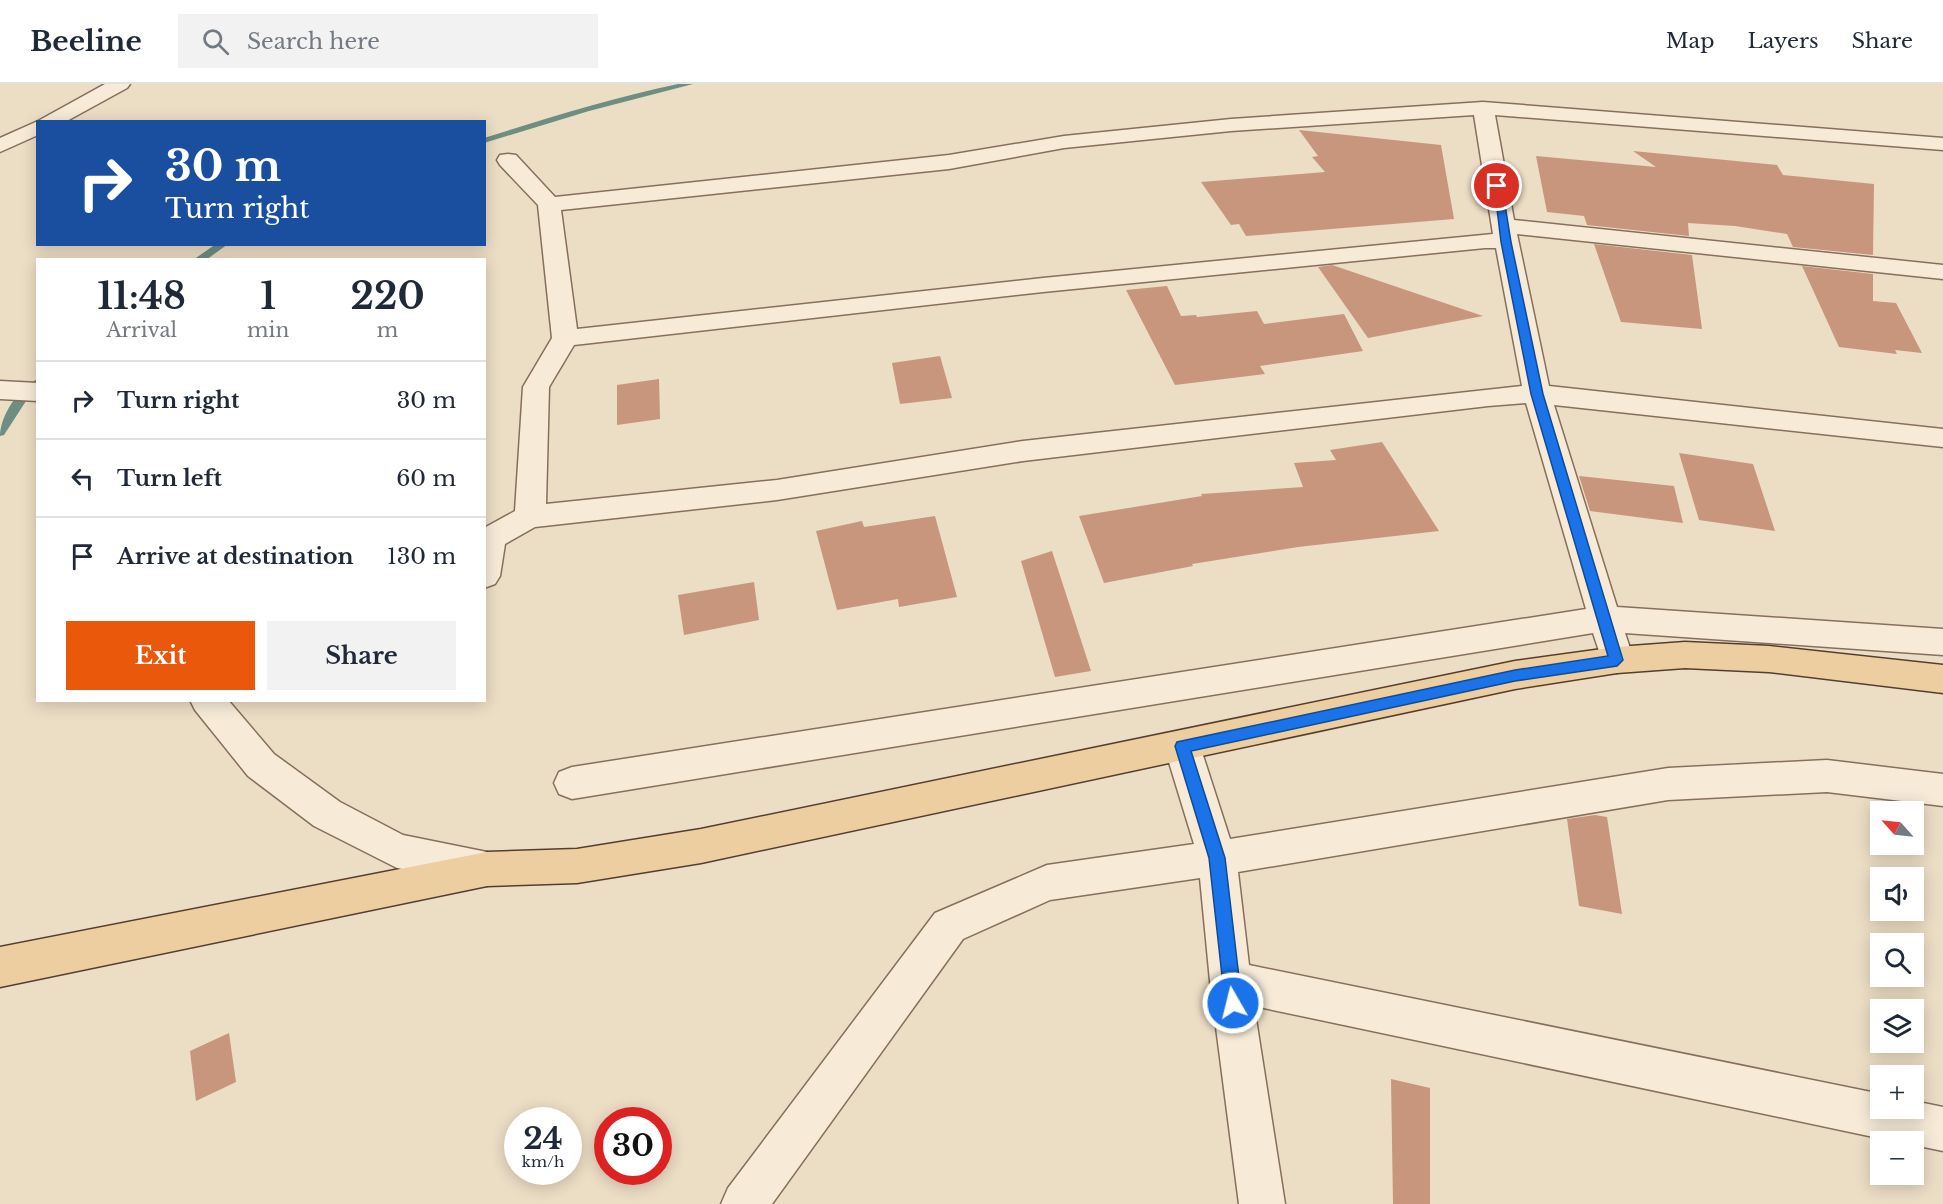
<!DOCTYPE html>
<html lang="en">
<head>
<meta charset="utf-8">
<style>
	body { margin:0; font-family:"Libre Baskerville",serif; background:#f2f2f3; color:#1f2937; height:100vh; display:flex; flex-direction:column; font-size:22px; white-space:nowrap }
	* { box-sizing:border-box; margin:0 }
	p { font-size:20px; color:#747a83 }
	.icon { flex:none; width:33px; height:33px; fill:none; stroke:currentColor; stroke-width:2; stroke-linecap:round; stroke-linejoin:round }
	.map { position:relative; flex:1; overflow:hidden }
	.drawer { position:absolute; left:36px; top:174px; width:450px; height:444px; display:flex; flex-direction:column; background:#fff; border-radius:0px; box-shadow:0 3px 15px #0003 }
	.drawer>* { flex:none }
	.banner { position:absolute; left:36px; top:36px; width:450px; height:126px; border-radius:0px; box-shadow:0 3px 15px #0003; background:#1a4fa0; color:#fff; overflow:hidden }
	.needle { width:39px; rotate:297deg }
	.fabs { position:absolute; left:1870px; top:717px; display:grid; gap:12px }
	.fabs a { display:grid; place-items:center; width:54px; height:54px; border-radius:0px; background:#fff; box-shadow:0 3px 15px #0003; font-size:30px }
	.speed { position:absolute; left:504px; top:1023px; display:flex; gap:12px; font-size:30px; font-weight:700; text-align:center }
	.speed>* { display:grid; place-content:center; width:78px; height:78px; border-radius:50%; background:#fff; box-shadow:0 3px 15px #0003; line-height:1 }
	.speed small { font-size:15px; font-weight:400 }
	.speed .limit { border:9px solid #d22; background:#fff; color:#111 }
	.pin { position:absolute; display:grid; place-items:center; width:51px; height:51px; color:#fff; margin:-26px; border:3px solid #fff; border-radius:50%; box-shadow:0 2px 6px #0007 }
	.me { position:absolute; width:66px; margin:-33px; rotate:352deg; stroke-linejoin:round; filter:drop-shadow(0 0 4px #0008) }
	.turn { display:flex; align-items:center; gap:21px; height:126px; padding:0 30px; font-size:27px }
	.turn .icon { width:78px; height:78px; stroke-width:2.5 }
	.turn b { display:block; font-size:42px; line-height:51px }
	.eta { display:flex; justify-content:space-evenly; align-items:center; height:102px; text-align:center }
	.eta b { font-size:36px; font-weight:700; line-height:42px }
	.cta { display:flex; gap:12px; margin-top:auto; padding:12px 30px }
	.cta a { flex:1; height:69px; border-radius:0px; background:#ea580c; color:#fff; font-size:24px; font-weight:700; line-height:69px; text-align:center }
	.cta a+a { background:#f2f2f3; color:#1f2937 }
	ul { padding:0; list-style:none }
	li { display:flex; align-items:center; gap:18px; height:78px; padding:0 30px; border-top:2px solid #e0e1e3 }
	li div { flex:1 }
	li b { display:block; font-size:22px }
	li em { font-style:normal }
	header { display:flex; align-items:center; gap:36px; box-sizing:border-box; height:84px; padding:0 30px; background:#fff; border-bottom:2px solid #e0e1e3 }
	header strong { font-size:28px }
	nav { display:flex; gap:33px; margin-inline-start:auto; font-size:21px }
	.search { width:420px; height:54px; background:#f2f2f3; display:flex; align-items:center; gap:15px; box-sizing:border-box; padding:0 21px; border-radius:0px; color:#747a83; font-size:22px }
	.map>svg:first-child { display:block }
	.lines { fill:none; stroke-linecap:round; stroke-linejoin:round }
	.stream { fill:#6e8d83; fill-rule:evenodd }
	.building { fill:#c8967d }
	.minor-casing { stroke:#866f5c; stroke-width:3 }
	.major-casing { stroke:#543e30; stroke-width:3 }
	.minor { fill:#f7ebd8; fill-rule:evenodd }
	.major { fill:#edcea0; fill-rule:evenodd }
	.route { fill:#1a73e8; stroke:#114b97; stroke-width:1.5 }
</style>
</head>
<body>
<header>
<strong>Beeline</strong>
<div class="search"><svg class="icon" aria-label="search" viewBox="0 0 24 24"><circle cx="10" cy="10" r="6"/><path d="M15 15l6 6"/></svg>Search here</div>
<nav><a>Map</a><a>Layers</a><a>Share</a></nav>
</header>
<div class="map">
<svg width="1943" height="1120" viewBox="0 0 1943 1120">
	<rect width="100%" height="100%" fill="#ecddc5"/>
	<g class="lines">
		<g class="stream">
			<path d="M678 0H693L589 27 484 59V54C548 34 612 14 678 0Z"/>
			<polygon points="216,160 228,160 206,176 193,176"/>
			<path d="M38 295V305L26 317 4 351 0 352C0 332 19 303 38 295Z"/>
		</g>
	</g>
	<g class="building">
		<polygon points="1299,46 1441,61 1454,135 1246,152 1239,140 1231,141 1201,98 1325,88 1312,73 1318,72"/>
		<polygon points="1633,67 1777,81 1783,91 1874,100 1873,171 1793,163 1787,150 1735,142 1688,139 1689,152 1587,141 1584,132 1547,128 1536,72 1656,83"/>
		<polygon points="1594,160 1692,171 1702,245 1621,238"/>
		<polygon points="1332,181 1483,232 1368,254 1318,183"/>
		<polygon points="1802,182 1873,190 1873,217 1896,219 1922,269 1895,266 1897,270 1839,263"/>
		<polygon points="1167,202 1181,232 1196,231 1197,233 1257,227 1264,240 1344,230 1363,267 1260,282 1265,290 1175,301 1126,206"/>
		<polygon points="940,272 952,314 900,320 892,279"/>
		<polygon points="659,295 660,335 617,341 617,301"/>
		<polygon points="1382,358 1439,447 1298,463 1192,480 1193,482 1104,499 1079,432 1202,412 1201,410 1303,403 1294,379 1336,376 1330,366"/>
		<polygon points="1679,369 1753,380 1775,447 1699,436"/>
		<polygon points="1579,392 1674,402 1683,439 1590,427"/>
		<polygon points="935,432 957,513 899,523 898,515 837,526 816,447 862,437 864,443"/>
		<polygon points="1052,467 1091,587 1055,593 1021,477"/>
		<polygon points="754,498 759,536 684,551 678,511"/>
		<polygon points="1595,731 1607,733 1622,830 1579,822 1567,735"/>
		<polygon points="229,949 236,998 196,1017 190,967"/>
		<polygon points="1391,995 1430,1004 1430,1120 1393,1120"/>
	</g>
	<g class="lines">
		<defs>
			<g id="minor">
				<polygon points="105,0 130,0 127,4 65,38 38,38 38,51 0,68 0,54 38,37"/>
				<path d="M1483 18 1943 54V66L1495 31 1514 136 1943 181V195L1517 150 1549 302 1943 345V363L1554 321 1617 523 1943 545V571L1625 549 1634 576 1629 585 1617 589 1605 585 1593 549 572 715 559 710 554 699 559 688 572 683 1586 525 1526 319 1488 322 1023 377 777 416 535 443 505 460 500 492 495 500 484 504V444L515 427 523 303 552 254 538 121 500 81 497 76 500 71 508 70 516 71 555 113 949 71 1064 52 1231 35ZM1474 31 1493 150 1043 194 577 245 561 126 949 85 1064 64 1231 47ZM1485 164H1496L1522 302 1023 357 777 396 546 420 549 303 574 261 1043 208Z"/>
				<polygon points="0,297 38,299 38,317 0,315"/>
				<polygon points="190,616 228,616 274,670 340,718 403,751 487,768 501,773 506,785 501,797 487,802 397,784 314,742 248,692 195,626"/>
				<polygon points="1182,647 1195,651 1200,662 1230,755 1668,684 1827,676 1943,690 1943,722 1827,708 1668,716 1238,788 1249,881 1881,1010 1881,1024 1914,1024 1914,1017 1943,1023 1943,1067 1914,1061 1914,1058 1897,1058 1254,922 1285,1120 1239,1120 1210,897 1200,794 1050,816 963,855 772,1120 721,1120 728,1104 935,829 1047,781 1194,760 1164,662 1169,651"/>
			</g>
			<polygon id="major" points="1685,558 1769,562 1943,581 1943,609 1769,588 1685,584 1617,589 1515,605 701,779 577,799 487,802 0,903 0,863 487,768 577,765 701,745 1515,577 1617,563"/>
		</defs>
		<use href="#minor" class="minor-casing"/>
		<use href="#major" class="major-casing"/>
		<use href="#minor" class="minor"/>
		<use href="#major" class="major"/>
	</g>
	<polygon class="route" points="1494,100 1502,102 1511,158 1543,310 1623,576 1617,582 1515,597 1191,667 1225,774 1242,919 1239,925 1233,928 1227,925 1225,919 1209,774 1175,662 1177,658 1515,586 1608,572 1531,310 1501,158"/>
</svg>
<div class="fabs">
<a><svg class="needle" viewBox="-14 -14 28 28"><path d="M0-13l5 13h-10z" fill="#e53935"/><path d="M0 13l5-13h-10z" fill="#747a83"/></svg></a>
<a><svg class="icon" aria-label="sound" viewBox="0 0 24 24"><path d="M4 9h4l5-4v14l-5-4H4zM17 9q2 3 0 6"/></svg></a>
<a><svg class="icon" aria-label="search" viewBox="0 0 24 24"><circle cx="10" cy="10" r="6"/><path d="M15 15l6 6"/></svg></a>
<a><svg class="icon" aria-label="layers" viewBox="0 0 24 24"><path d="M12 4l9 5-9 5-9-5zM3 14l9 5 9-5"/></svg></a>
<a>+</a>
<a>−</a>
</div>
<div class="speed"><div>24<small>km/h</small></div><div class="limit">30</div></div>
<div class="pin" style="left:1497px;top:102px;background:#d93025"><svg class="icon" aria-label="arrive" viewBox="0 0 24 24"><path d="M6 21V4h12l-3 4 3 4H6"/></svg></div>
<svg class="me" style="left:1233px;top:919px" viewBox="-20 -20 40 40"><circle r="17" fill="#1a73e8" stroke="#fff" stroke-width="3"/><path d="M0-11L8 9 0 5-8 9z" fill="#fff"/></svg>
<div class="banner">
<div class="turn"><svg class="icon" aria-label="right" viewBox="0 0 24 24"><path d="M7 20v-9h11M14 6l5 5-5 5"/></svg><div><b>30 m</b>Turn right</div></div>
</div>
<section class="drawer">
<div class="eta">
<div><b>11:48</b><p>Arrival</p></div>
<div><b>1</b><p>min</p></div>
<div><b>220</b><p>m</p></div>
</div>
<ul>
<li><svg class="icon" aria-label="right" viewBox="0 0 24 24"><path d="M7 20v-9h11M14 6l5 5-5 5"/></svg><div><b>Turn right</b></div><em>30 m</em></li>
<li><svg class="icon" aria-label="left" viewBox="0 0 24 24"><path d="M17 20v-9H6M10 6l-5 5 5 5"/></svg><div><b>Turn left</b></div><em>60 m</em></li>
<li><svg class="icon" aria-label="arrive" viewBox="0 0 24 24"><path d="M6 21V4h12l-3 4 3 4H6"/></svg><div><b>Arrive at destination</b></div><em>130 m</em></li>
</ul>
<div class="cta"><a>Exit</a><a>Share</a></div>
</section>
</div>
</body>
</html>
